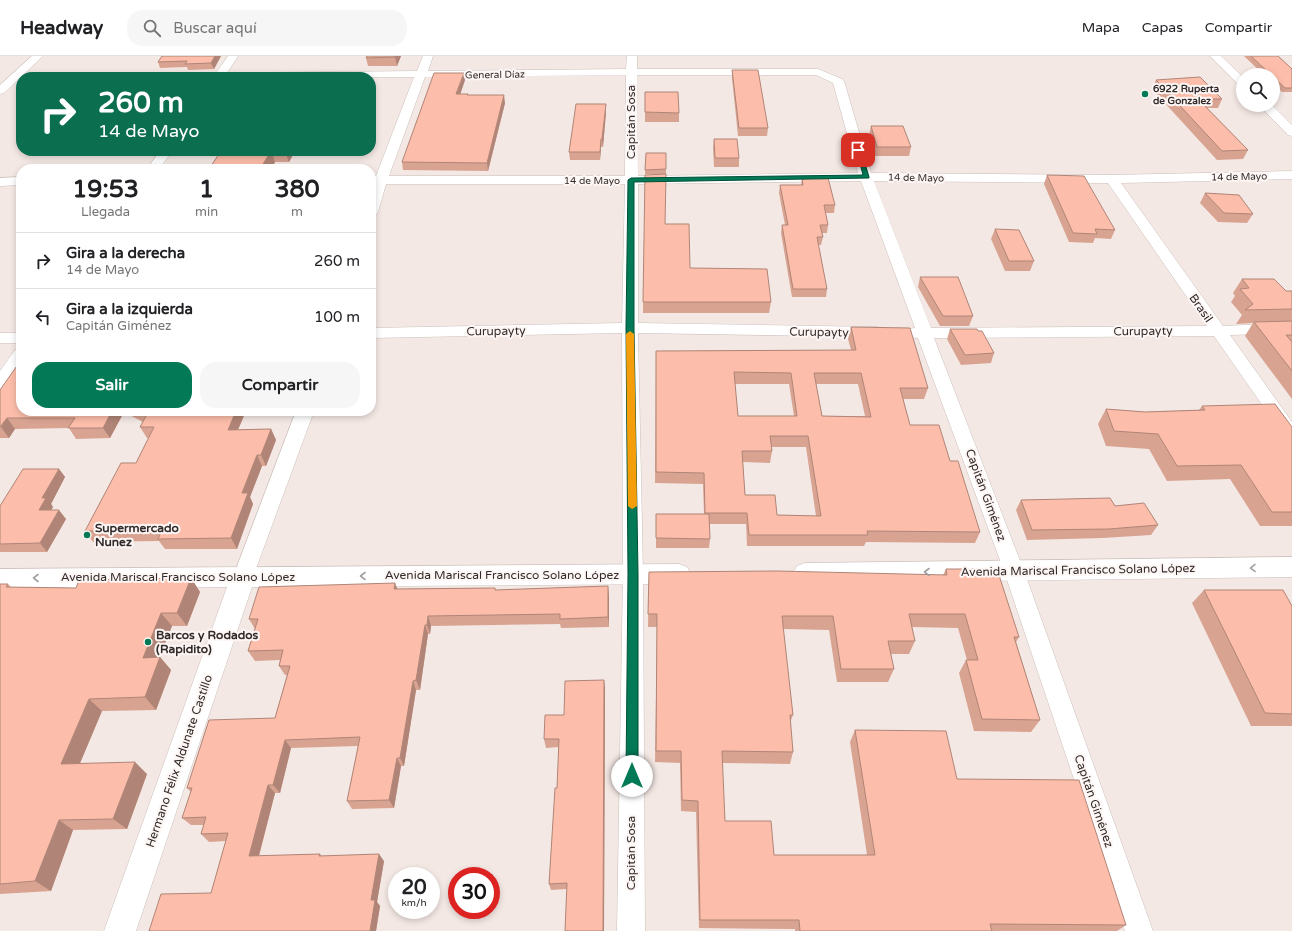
<!DOCTYPE html>
<html lang="es">
<head>
<meta charset="utf-8">
<style>
	body { margin:0; font-family:"Varela Round",sans-serif; background:#f6f6f6; color:#202124; height:100vh; display:flex; flex-direction:column; font-size:15px; white-space:nowrap }
	* { box-sizing:border-box; margin:0 }
	p { font-size:13px; color:#757577 }
	.icon { flex:none; width:22px; height:22px; fill:none; stroke:currentColor; stroke-width:2; stroke-linecap:round; stroke-linejoin:round }
	.map { position:relative; flex:1; overflow:hidden }
	.details { position:absolute; left:16px; top:108px; width:360px; height:252px; display:flex; flex-direction:column; background:#fff; border-radius:16px; box-shadow:0 2px 6px #0003 }
	.details>* { flex:none }
	.top-card { position:absolute; left:16px; top:16px; width:360px; height:84px; border-radius:16px; box-shadow:0 2px 6px #0003; background:#0b6e4f; color:#fff; overflow:hidden }
	.buttons { position:absolute; left:1236px; top:12px; display:grid; gap:8px }
	.buttons a { display:grid; place-items:center; width:44px; height:44px; border-radius:50%; background:#fff; box-shadow:0 2px 6px #0003; font-size:20px }
	.speed { position:absolute; left:388px; top:811px; display:flex; gap:8px; font-size:20px; font-weight:700; text-align:center }
	.speed>* { display:grid; place-content:center; width:52px; height:52px; border-radius:50%; background:#fff; box-shadow:0 2px 6px #0003; line-height:1 }
	.speed small { font-size:10px; font-weight:400 }
	.speed .limit { border:6px solid #d22; background:#fff; color:#111 }
	.pin { position:absolute; display:grid; place-items:center; width:34px; height:34px; color:#fff; margin:-17px; border-radius:8px; box-shadow:0 2px 6px #0006 }
	.me { position:absolute; width:44px; margin:-22px; rotate:0deg; stroke-linejoin:round; filter:drop-shadow(0 0 3px #0008) }
	.turn { display:flex; align-items:center; gap:14px; height:84px; padding:0 16px; font-size:18px }
	.turn .icon { width:52px; height:52px; stroke-width:2.5 }
	.turn b { display:block; font-size:28px; line-height:34px }
	.eta { display:flex; justify-content:space-evenly; align-items:center; height:68px; text-align:center }
	.eta b { font-size:24px; font-weight:800; line-height:28px }
	.button { display:flex; gap:8px; margin-top:auto; padding:8px 16px }
	.button a { flex:1; height:46px; border-radius:16px; background:#037955; color:#fff; font-size:16px; font-weight:800; line-height:46px; text-align:center }
	.button a+a { background:#f6f6f6; color:#202124 }
	ul { padding:0; list-style:none }
	li { display:flex; align-items:center; gap:12px; height:56px; padding:0 16px; border-top:1px solid #e0e0e0 }
	li div { flex:1 }
	li b { display:block; font-size:15px }
	li em { font-style:normal }
	header { display:flex; align-items:center; gap:24px; box-sizing:border-box; height:56px; padding:0 20px; background:#fff; border-bottom:1px solid #e0e0e0 }
	header strong { font-size:19px }
	nav { display:flex; gap:22px; margin-inline-start:auto; font-size:14px }
	.search { width:280px; height:36px; background:#f6f6f6; display:flex; align-items:center; gap:10px; box-sizing:border-box; padding:0 14px; border-radius:16px; color:#757577; font-size:15px }
	.map>svg:first-child { display:block }
	.lines { fill:none; stroke-linecap:round; stroke-linejoin:round }
	.street-casing { stroke:#cbbfbb; stroke-width:1 }
	.secondary-casing { stroke:#cbbfbb; stroke-width:1 }
	.street { fill:#fff; fill-rule:evenodd }
	.secondary { fill:#fff; fill-rule:evenodd }
	.wall { fill:#d9a392; fill-rule:evenodd }
	.shaded-wall { fill:#b08577 }
	.building { fill:#fcbeaa; stroke:#b08577; fill-rule:evenodd }
	.oneway { stroke:#a2a0a0 }
	.route { fill:#037955; stroke:#024f37 }
	.slow { fill:#f59e0b }
	.poi-dot { fill:#037955; stroke:#fef6f4; stroke-width:1.5 }
	.labels { text-anchor:middle; stroke-width:4; stroke-linejoin:round; paint-order:stroke }
	.far-street-label { font-size:10px; fill:#312c2b; stroke:#fef6f4 }
	.far-poi-label { font-size:10px; font-weight:bold; fill:#312c2b; stroke:#fef6f4; text-anchor:start }
	.street-label { font-size:12px; fill:#312c2b; stroke:#fef6f4 }
	.poi-label { font-size:12px; font-weight:bold; fill:#312c2b; stroke:#fef6f4; text-anchor:start }
</style>
</head>
<body>
<header>
<strong>Headway</strong>
<div class="search"><svg class="icon" aria-label="search" viewBox="0 0 24 24"><circle cx="10" cy="10" r="6"/><path d="M15 15l6 6"/></svg>Buscar aquí</div>
<nav><a>Mapa</a><a>Capas</a><a>Compartir</a></nav>
</header>
<div class="map">
<svg width="1292" height="875" viewBox="0 0 1292 875">
	<rect width="100%" height="100%" fill="#f4e8e4"/>
	<g class="lines">
		<defs>
			<g id="street">
				<polygon points="32,0 43,0 4,37 0,38 0,29"/>
				<path d="M228 0H238L227 17 417 15 423 0H433L428 15 626 13 627 0H637V13H818L842 23 844 25 871 117 1112 119 1292 115V123L1121 127 1223 270 1292 267V277L1230 279 1292 366V385L1286 383 1214 280 934 282 1024 515 1153 875H1125L1004 515 918 282 908 281 906 277 908 273 915 272 861 125 638 128V267L876 271 882 272 884 276 882 280 876 281 638 277 643 518 645 875H617L623 518 622 277 371 282V272L622 267 625 128H386L378 156 376 159 371 160V135L373 128H371V120H376L414 21H96L101 18 216 17ZM626 19 625 120H389L425 21ZM637 19H816L833 27 858 117 638 120ZM874 125 1108 127 1207 270 931 272Z"/>
				<polygon points="1210,0 1221,0 1243,21 1243,30 1239,29"/>
				<polygon points="1259,49 1272,49 1292,69 1292,80 1288,79"/>
				<polygon points="160,95 172,95 159,113 147,113"/>
				<polygon points="21,121 21,129 0,130 0,122"/>
				<rect x="0" y="277" width="21" height="10"/>
				<polygon points="21,293 21,310 6,331 0,333 0,315 15,294"/>
				<polygon points="296,355 314,355 253,521 250,527 243,529 236,527 233,521"/>
			</g>
			<g id="secondary">
				<polygon points="1292,501 1292,521 805,527 797,524 793,517 797,510 805,507"/>
				<polygon points="679,508 687,511 691,518 687,525 679,528 252,531 136,875 104,875 227,531 0,533 0,513"/>
			</g>
		</defs>
		<use href="#street" class="street-casing"/>
		<use href="#secondary" class="secondary-casing"/>
		<use href="#street" class="street"/>
		<use href="#secondary" class="secondary"/>
	</g>
	<g class="wall">
		<polygon points="162,0 221,0 214,13 188,14 187,11 160,12 158,6"/>
		<polygon points="367,0 401,0 397,10 368,10 366,2"/>
		<polygon points="1244,0 1278,0 1292,13 1292,36 1282,36 1273,27 1273,19 1264,19"/>
		<polygon points="732,14 768,72 767,80 738,80 732,22"/>
		<polygon points="465,24 460,38 468,38 468,39 505,47 488,115 403,114 402,106"/>
		<polygon points="1156,24 1222,43 1218,52 1207,52 1248,94 1243,103 1217,104 1152,33"/>
		<polygon points="645,36 679,57 679,66 645,66"/>
		<polygon points="606,56 603,91 601,91 600,104 570,104 569,96"/>
		<polygon points="871,70 911,91 909,100 875,100 869,79"/>
		<polygon points="714,83 739,102 739,111 714,111 713,92"/>
		<polygon points="221,95 295,95 289,106 275,106 271,113 209,113"/>
		<polygon points="646,97 666,97 666,118 645,118"/>
		<polygon points="1047,119 1115,174 1111,183 1095,182 1093,187 1069,186 1044,128"/>
		<polygon points="802,122 835,149 834,157 825,157 828,169 827,177 822,177 823,181 821,189 818,189 827,233 826,241 792,241 781,177 782,169 785,169 779,137 780,129 801,129"/>
		<polygon points="1205,137 1253,158 1247,167 1218,166 1200,147"/>
		<polygon points="665,168 690,212 771,246 769,257 643,257 643,246"/>
		<polygon points="995,173 1034,205 1030,215 1005,215 991,183"/>
		<polygon points="920,221 973,260 969,270 940,270 918,231"/>
		<polygon points="1242,223 1286,235 1292,235 1292,343 1245,280 1253,267 1236,268 1242,259 1231,246 1235,240 1233,237"/>
		<path d="M851 271 928 332 924 343H903L910 369 950 405 980 476 975 487 866 486 864 490H747L746 468H709L710 483 709 492H656V458H704L703 428 655 427 656 295 851 294 848 283ZM735 328H789L794 360H738ZM816 328H858L865 360H822ZM771 391H806L816 460 777 459 745 439 743 406 770 407 772 395Z"/>
		<polygon points="950,273 994,297 991,307 961,309 947,283"/>
		<polygon points="0,334 21,355 246,355 238,374 271,373 276,384 266,410 262,410 250,441 253,448 237,493 165,493 159,485 93,486 85,475 136,407 149,382 147,382 140,371 143,366 124,356 110,382 76,383 69,372 15,373 9,382 0,382"/>
		<polygon points="1202,350 1292,371 1292,470 1260,470 1230,423 1167,425 1149,393 1106,390 1098,368 1106,353 1145,356 1199,354"/>
		<polygon points="59,413 65,421 51,448 53,451 51,454 66,463 47,496 0,496 0,450"/>
		<polygon points="1021,444 1115,450 1158,469 1151,479 1103,482 1027,484 1016,454"/>
		<polygon points="946,513 1019,581 1016,586 1040,664 1031,676 974,675 959,617 966,604 967,604 958,572 912,571 915,585 909,598 891,598 894,613 888,626 837,626 829,574 783,573 793,659 790,667 793,696 790,708 722,707 725,765 774,799 867,799 850,686 855,674 957,723 1126,869 1117,875 795,875 795,873 699,872 696,756 681,755 680,707 655,706 657,571 648,571 649,516 943,519"/>
		<polygon points="191,522 200,536 187,570 172,570 159,601 160,601 171,614 156,654 102,655 80,707 147,718 127,773 73,774 51,835 0,838 0,528 8,528 11,531 76,532"/>
		<polygon points="608,530 609,571 561,572 560,568 431,570 430,578 428,578 420,634 416,634 404,710 401,710 394,752 352,753 347,745 358,690 291,692 280,737 275,737 259,800 320,798 322,800 384,805 377,846 380,850 376,875 149,875 211,837 226,785 209,786 201,778 204,769 191,769 182,762 191,736 187,732 275,662 287,619 285,619 279,610 280,604 255,605 248,595 255,573 249,563 397,533 495,532 496,534"/>
		<polygon points="1204,534 1292,550 1292,670 1251,670 1192,547"/>
		<polygon points="605,632 604,875 565,875 567,833 551,834 549,828 557,732 559,691 546,692 544,683 564,659"/>
	</g>
	<g class="shaded-wall">
		<polygon points="215,0 221,0 214,13 211,7"/>
		<polygon points="396,0 401,0 397,10 395,1"/>
		<polygon points="464,17 465,24 458,45 456,38"/>
		<polygon points="504,39 505,47 488,115 487,107"/>
		<polygon points="606,48 606,56 603,91 602,83"/>
		<polygon points="601,83 601,91 600,104 600,96"/>
		<polygon points="271,95 275,106 271,113 260,113"/>
		<polygon points="285,95 295,95 289,106"/>
		<polygon points="112,355 124,355 124,356 110,382 103,372"/>
		<polygon points="236,355 246,355 233,385 228,374"/>
		<polygon points="7,362 15,373 9,382 1,371"/>
		<polygon points="271,373 276,384 266,410 261,399"/>
		<polygon points="257,399 262,410 250,441 253,448 237,493 231,482 242,437"/>
		<polygon points="59,413 65,421 51,448 53,451 46,463 39,454 42,442"/>
		<polygon points="59,454 66,463 47,496 40,487"/>
		<polygon points="191,522 200,536 187,570 177,557"/>
		<polygon points="395,527 399,537 394,533"/>
		<polygon points="608,530 609,540 609,571 608,561"/>
		<polygon points="161,557 172,570 154,615 143,602"/>
		<polygon points="428,560 431,570 430,578 427,569"/>
		<polygon points="425,569 428,578 420,634 416,624"/>
		<polygon points="160,601 171,614 156,654 145,641"/>
		<polygon points="604,624 605,632 604,875 603,875"/>
		<polygon points="413,625 416,634 404,710 400,702"/>
		<polygon points="89,643 102,655 75,719 61,708"/>
		<polygon points="285,684 291,692 280,737 273,729"/>
		<polygon points="397,702 401,710 394,752 389,744"/>
		<polygon points="135,706 147,718 127,773 113,763"/>
		<polygon points="268,729 275,737 257,807 249,800"/>
		<polygon points="59,764 73,774 51,835 35,825"/>
		<polygon points="379,798 384,805 377,846 380,850 376,875 370,875 371,844"/>
	</g>
	<g class="building">
		<polygon points="162,0 215,0 211,7 185,8 187,5 158,6"/>
		<polygon points="367,0 396,0 395,1 366,2"/>
		<polygon points="1251,0 1278,0 1292,13 1292,32 1285,32 1273,21 1273,19 1271,19"/>
		<polygon points="732,14 758,14 768,72 739,72"/>
		<polygon points="434,17 464,17 456,38 468,38 467,39 504,39 487,107 402,106"/>
		<polygon points="1200,21 1222,43 1198,43 1248,94 1222,95 1156,24"/>
		<polygon points="645,36 678,36 679,57 645,56"/>
		<polygon points="576,48 606,48 602,83 601,83 600,96 569,96"/>
		<polygon points="871,70 903,70 911,91 877,91"/>
		<polygon points="714,83 737,83 739,102 715,102"/>
		<polygon points="221,95 285,95 271,95 260,113 209,113"/>
		<polygon points="646,97 666,97 666,113 645,114"/>
		<polygon points="666,118 665,168 689,168 690,212 767,213 771,246 643,246 645,119"/>
		<polygon points="1047,119 1084,120 1115,174 1095,173 1097,178 1073,177"/>
		<polygon points="802,122 828,122 835,149 824,149 828,169 820,169 823,181 817,181 827,233 793,233 782,169 788,169 780,129 803,129"/>
		<polygon points="1205,137 1239,139 1253,158 1224,157"/>
		<polygon points="995,173 1019,174 1034,205 1009,205"/>
		<polygon points="920,221 958,221 973,260 943,260"/>
		<polygon points="1242,223 1274,223 1286,235 1292,235 1292,253 1245,254 1253,248 1240,233 1249,232"/>
		<polygon points="1292,265 1292,279 1286,279 1292,286 1292,315 1254,266"/>
		<path d="M851 271 910 272 928 332H900L910 369H939L950 405H958L980 476 867 475 868 479H749L747 457H705L704 417 656 416V295L856 294ZM734 316 791 317 797 360H738ZM814 317H861L871 361 822 360ZM770 380H808L821 460 777 459 775 439H745L742 395H772Z"/>
		<polygon points="950,273 977,273 978,275 982,275 994,297 965,299"/>
		<polygon points="21,304 21,355 112,355 103,372 68,372 75,362 7,362 0,371 0,334"/>
		<polygon points="1275,348 1292,371 1292,456 1272,456 1241,409 1177,410 1158,378 1114,375 1106,353 1145,356 1205,354 1202,350"/>
		<polygon points="136,355 236,355 228,374 271,373 261,399 257,399 242,437 248,437 231,482 158,483 162,474 85,475 121,407 136,407 154,371 140,371 146,360"/>
		<polygon points="23,413 59,413 42,442 46,442 39,454 59,454 40,487 0,488 0,450"/>
		<polygon points="1110,442 1115,450 1144,447 1158,469 1109,473 1032,474 1021,444"/>
		<polygon points="656,458 709,458 710,483 656,482"/>
		<polygon points="946,513 997,513 1019,581 1014,581 1040,664 982,663 966,604 978,604 965,558 909,558 915,585 888,585 894,613 841,613 833,560 782,560 793,659 790,659 793,696 722,695 725,765 771,765 774,799 875,799 855,674 946,675 957,723 1079,724 1126,869 990,868 992,875 800,875 799,864 700,864 698,745 682,744 681,695 656,695 657,558 648,558 649,516 777,515 947,519"/>
		<polygon points="191,522 177,557 161,557 143,602 160,601 145,641 89,643 61,708 135,706 113,763 59,764 35,825 0,828 0,528 8,528 6,531 76,532 79,524"/>
		<polygon points="395,527 394,533 495,532 495,534 608,530 608,561 560,563 560,558 428,560 427,569 425,569 416,624 413,625 400,702 397,702 389,744 347,745 360,681 285,684 273,729 268,729 249,800 320,798 319,800 379,798 371,844 375,844 370,875 149,875 161,838 211,837 228,777 201,778 206,761 182,762 192,732 187,732 209,664 275,662 290,610 279,610 283,594 248,595 258,563 249,563 259,531"/>
		<polygon points="1204,534 1283,534 1292,550 1292,658 1265,657"/>
		<polygon points="604,624 603,875 565,875 567,827 549,828 555,732 557,732 559,683 544,683 545,659 564,659 565,625"/>
	</g>
	<defs><path id="oneway-chevron" d="M-2-3.5L2.5 0L-2 3.5" fill="none" stroke-width="1.6" stroke-linecap="round" stroke-linejoin="round"/></defs>
	<g class="oneway">
		<use href="#oneway-chevron" transform="translate(1253 512) rotate(179)"/>
		<use href="#oneway-chevron" transform="translate(927 516) rotate(180)"/>
		<use href="#oneway-chevron" transform="translate(363 520) rotate(180)"/>
		<use href="#oneway-chevron" transform="translate(36 522) rotate(180)"/>
	</g>
	<polygon class="route" points="856,92 861,94 869,121 869,122 634,126 634,272 638,518 638,720 636,724 632,725 628,724 626,720 628,518 626,272 628,124 631,122 863,119"/>
	<polygon class="slow" points="630,275 634,278 637,450 632,453 628,450 626,278"/>
	<g class="poi-dot">
		<circle cx="1145" cy="38" r="4"/>
		<circle cx="87" cy="479" r="4"/>
		<circle cx="148" cy="586" r="4"/>
	</g>
	<g class="labels">
		<g class="far-street-label">
			<text transform="translate(495 18) rotate(-1)" y="4">General Díaz</text>
			<text transform="translate(1239 120) rotate(-1)" y="4">14 de Mayo</text>
			<text transform="translate(916 121) rotate(1)" y="4">14 de Mayo</text>
			<text x="592" y="128">14 de Mayo</text>
		</g>
		<g class="far-poi-label">
			<text x="1153" y="36">6922 Ruperta<tspan x="1153" dy="12">de Gonzalez</tspan></text>
		</g>
		<g class="street-label">
			<text transform="translate(631 66) rotate(-90)" y="4">Capitán Sosa</text>
			<text transform="translate(1201 252) rotate(55)" y="4">Brasil</text>
			<text transform="translate(496 275) rotate(-1)" y="4">Curupayty</text>
			<text transform="translate(1143 275) rotate(-1)" y="4">Curupayty</text>
			<text transform="translate(819 276) rotate(1)" y="4">Curupayty</text>
			<text transform="translate(986 439) rotate(70)" y="4">Capitán Giménez</text>
			<text transform="translate(1078 514) rotate(-1)" y="4">Avenida Mariscal Francisco Solano López</text>
			<text x="502" y="523">Avenida Mariscal Francisco Solano López</text>
			<text x="178" y="525">Avenida Mariscal Francisco Solano López</text>
			<text transform="translate(179 705) rotate(-71)" y="4">Hermano Félix Aldunate Castillo</text>
			<text transform="translate(1094 745) rotate(71)" y="4">Capitán Giménez</text>
			<text transform="translate(631 797) rotate(-90)" y="4">Capitán Sosa</text>
		</g>
		<g class="poi-label">
			<text x="95" y="476">Supermercado<tspan x="95" dy="14">Nunez</tspan></text>
			<text x="156" y="583">Barcos y Rodados<tspan x="156" dy="14">(Rapidito)</tspan></text>
		</g>
	</g>
</svg>
<div class="buttons">
<a><svg class="icon" aria-label="search" viewBox="0 0 24 24"><circle cx="10" cy="10" r="6"/><path d="M15 15l6 6"/></svg></a>
</div>
<div class="speed"><div>20<small>km/h</small></div><div class="limit">30</div></div>
<div class="pin" style="left:858px;top:94px;background:#d93025"><svg class="icon" aria-label="arrive" viewBox="0 0 24 24"><path d="M6 21V4h12l-3 4 3 4H6"/></svg></div>
<svg class="me" style="left:632px;top:720px" viewBox="-20 -20 40 40"><circle r="19" fill="#fff"/><path d="M0-13L10 11 0 6-10 11z" fill="#037955"/></svg>
<div class="top-card">
<div class="turn"><svg class="icon" aria-label="right" viewBox="0 0 24 24"><path d="M7 20v-9h11M14 6l5 5-5 5"/></svg><div><b>260 m</b>14 de Mayo</div></div>
</div>
<section class="details">
<div class="eta">
<div><b>19:53</b><p>Llegada</p></div>
<div><b>1</b><p>min</p></div>
<div><b>380</b><p>m</p></div>
</div>
<ul>
<li><svg class="icon" aria-label="right" viewBox="0 0 24 24"><path d="M7 20v-9h11M14 6l5 5-5 5"/></svg><div><b>Gira a la derecha</b><p>14 de Mayo</p></div><em>260 m</em></li>
<li><svg class="icon" aria-label="left" viewBox="0 0 24 24"><path d="M17 20v-9H6M10 6l-5 5 5 5"/></svg><div><b>Gira a la izquierda</b><p>Capitán Giménez</p></div><em>100 m</em></li>
</ul>
<div class="button"><a>Salir</a><a>Compartir</a></div>
</section>
</div>
</body>
</html>
